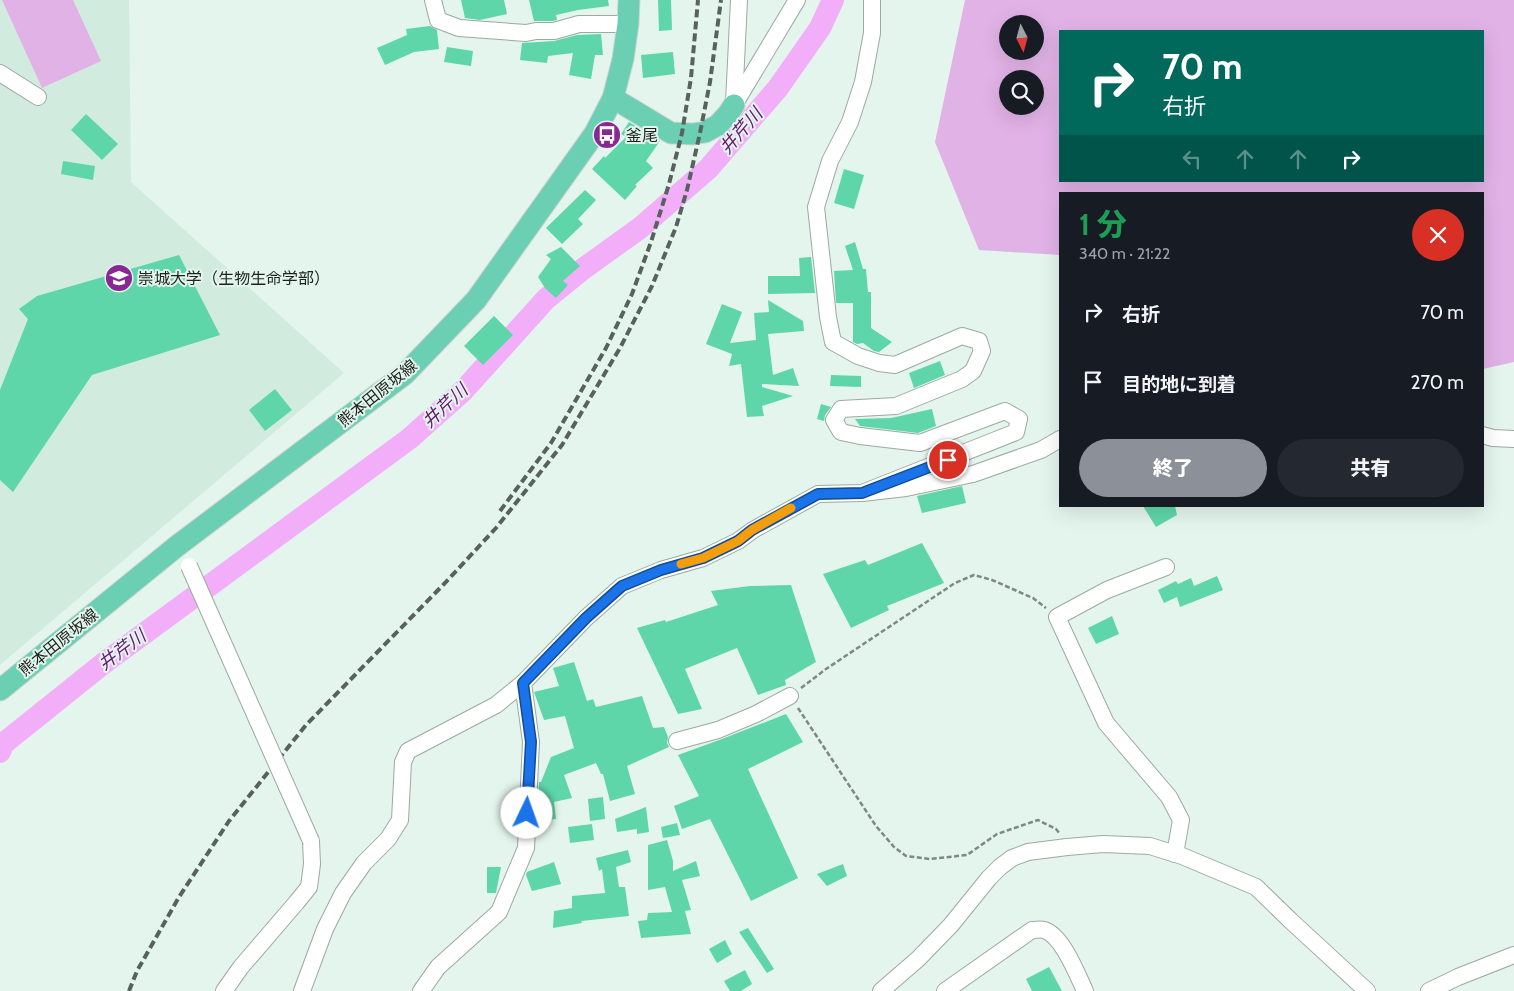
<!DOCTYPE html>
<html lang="ja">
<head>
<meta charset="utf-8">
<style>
	body { margin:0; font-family:Cabin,"Noto Sans JP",sans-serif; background:#242831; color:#f1f3f6; height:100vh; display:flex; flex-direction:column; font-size:19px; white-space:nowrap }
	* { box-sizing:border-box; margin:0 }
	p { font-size:16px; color:#9ea1a6 }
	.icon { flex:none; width:28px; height:28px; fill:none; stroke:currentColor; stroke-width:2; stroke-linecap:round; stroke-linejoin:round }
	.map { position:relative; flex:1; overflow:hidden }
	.details { position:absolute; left:1059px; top:192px; width:425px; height:315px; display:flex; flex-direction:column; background:#171b24; border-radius:0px; box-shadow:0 5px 20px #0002 }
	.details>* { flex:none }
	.top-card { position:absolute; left:1059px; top:30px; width:425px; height:152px; border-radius:0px; box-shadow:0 5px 20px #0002; background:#00695c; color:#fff; overflow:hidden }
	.needle { width:32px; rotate:174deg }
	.tools { position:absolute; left:999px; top:15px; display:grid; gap:10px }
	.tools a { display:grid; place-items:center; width:45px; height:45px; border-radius:50%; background:#171b24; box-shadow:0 5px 20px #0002; font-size:25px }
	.pin { position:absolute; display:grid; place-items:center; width:42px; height:42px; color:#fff; margin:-21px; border:2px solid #fff; border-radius:50%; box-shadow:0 1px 5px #0007 }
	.me { position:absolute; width:55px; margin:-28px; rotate:3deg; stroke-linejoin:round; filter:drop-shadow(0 0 4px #0008) }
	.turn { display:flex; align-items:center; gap:18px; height:105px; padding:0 20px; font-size:22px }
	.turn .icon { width:65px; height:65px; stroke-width:2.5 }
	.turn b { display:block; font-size:35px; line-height:42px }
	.lanes { display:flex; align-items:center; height:48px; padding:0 20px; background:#0003; justify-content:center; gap:25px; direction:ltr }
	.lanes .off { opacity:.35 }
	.round { display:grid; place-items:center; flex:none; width:52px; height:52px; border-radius:26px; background:#242831 }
	.headline { display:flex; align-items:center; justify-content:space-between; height:85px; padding:0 20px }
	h1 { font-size:30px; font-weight:800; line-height:38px; color:#1e9e55 }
	.action { display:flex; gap:10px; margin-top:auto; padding:10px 20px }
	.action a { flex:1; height:58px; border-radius:30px; background:#8c9099; color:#fff; font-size:20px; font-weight:800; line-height:58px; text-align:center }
	.action a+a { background:#242831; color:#f1f3f6 }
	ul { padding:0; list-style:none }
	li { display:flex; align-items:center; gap:15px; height:70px; padding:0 20px }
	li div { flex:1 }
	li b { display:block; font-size:19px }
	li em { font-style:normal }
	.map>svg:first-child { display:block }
	.built { fill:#d2ebdf }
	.green { fill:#e1b2e6; fill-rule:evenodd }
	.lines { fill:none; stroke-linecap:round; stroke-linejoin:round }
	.river { stroke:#f3aefa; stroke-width:22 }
	.building { fill:#5fd6aa }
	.minor-casing { stroke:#9baaa3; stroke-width:18 }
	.major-casing { stroke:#d2d3d2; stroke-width:23 }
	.path { stroke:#7e8983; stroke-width:2.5; stroke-dasharray:5 2.5; stroke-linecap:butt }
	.minor { stroke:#fff; stroke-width:16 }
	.major { stroke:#6bcfb3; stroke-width:21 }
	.rail { stroke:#58615d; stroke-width:4; stroke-dasharray:8 4; stroke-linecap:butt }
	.minor-bridge-casing { stroke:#9baaa3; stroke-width:18; stroke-linecap:butt }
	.minor-bridge { stroke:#fff; stroke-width:16 }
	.route-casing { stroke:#114b97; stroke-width:12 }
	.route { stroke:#1a73e8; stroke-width:9 }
	.slow { stroke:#f59e0b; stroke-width:9 }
	.labels { text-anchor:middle; stroke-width:4; stroke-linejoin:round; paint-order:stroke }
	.poi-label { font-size:16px; fill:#1d2320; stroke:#e4f5ed; text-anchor:start }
	.street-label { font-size:16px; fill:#1d2320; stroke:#e4f5ed }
	.water-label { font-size:18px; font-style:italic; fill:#671671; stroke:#e4f5ed }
</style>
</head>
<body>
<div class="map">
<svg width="1514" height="991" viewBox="0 0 1514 991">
	<rect width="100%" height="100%" fill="#e4f5ed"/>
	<polygon class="built" points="0,0 129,0 131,182 344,373 0,665"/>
	<g class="green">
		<polygon points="2,0 73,0 101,61 42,88"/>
		<path d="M965 0H1514V362L1483 369 1482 194H1060V255L979 250 935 142ZM1008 24H1035V51H1008ZM1060 31H1482V181H1060ZM1008 79H1035V106H1008Z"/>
	</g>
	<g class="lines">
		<polyline class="river" points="0,752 3,744 104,663 409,439 463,391 546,299 583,269 640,228 708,169 778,88 820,28 833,0"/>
	</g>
	<g class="building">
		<polygon points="461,0 504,0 507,14 480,20 465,18"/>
		<polygon points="529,0 608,0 609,6 578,10 556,15 557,20 553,21 534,21"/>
		<polygon points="658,0 671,0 672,30 659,31"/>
		<polygon points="430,26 437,30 439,49 414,52 385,65 377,48 407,35 406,29"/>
		<polygon points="601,34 603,55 595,55 591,79 569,75 573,53 548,56 547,63 520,60 522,43 554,41 577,35"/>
		<polygon points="447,47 473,51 471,66 444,62"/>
		<polygon points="673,52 675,74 643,78 641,55"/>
		<polygon points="86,114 118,144 102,160 71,130"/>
		<polygon points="629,122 660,141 646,161 653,168 635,185 637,186 625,200 592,169 604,156 605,158 626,137 621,134"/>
		<polygon points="63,161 95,166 93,180 61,174"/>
		<polygon points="844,169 864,175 854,209 834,203"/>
		<polygon points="585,190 596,200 578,219 583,224 562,244 546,228"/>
		<polygon points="855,242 863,269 866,269 868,292 871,292 871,328 892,342 879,352 874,351 863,343 857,344 853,342 853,303 836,303 834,271 853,270 845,246"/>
		<polygon points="561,247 580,266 563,281 568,285 556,298 545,288 538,277 551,259 546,255"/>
		<polygon points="179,255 220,335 92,375 13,492 0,480 0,390 28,319 19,309 37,296"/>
		<polygon points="811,257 815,293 768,294 768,276 800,276 799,258"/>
		<polygon points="768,300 803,321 804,331 768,334 773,375 793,368 799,386 762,384 762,387 793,396 762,406 764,416 747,417 741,364 729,366 732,354 706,344 722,304 742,312 730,343 756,340 754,313 769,312"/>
		<polygon points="494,316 513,335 483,365 464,346"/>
		<polygon points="940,361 945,375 914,388 909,373"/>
		<polygon points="831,375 861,376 861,387 830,386"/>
		<polygon points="275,389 292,410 265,431 249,410"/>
		<polygon points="821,404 831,407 825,415 824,421 817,419"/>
		<polygon points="932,409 936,426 918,433 860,426 855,419 891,418"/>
		<polygon points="962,486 966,503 922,513 917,496"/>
		<polygon points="1143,506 1175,506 1177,515 1156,527"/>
		<polygon points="922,543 944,583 887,606 889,610 851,628 823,574 865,560 868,565"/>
		<polygon points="1217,576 1223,590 1180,607 1177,597 1164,603 1158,590 1176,581 1178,584 1191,578 1194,586"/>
		<polygon points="791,585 816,662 785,680 786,685 758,695 737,648 685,669 702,709 678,714 637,628 665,620 666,622 718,605 711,591 750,586"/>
		<polygon points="1112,616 1119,634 1096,644 1088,628"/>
		<polygon points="574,662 587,701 593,699 596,707 642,696 653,728 664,727 668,737 667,743 669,747 627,766 635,794 610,801 603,774 601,774 596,763 564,775 572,798 554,802 556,819 537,821 539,782 541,782 551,757 574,748 565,716 544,720 534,692 559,686 553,668"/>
		<polygon points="786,714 803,742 748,769 798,878 751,901 710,819 682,829 674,806 699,796 678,755 722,739"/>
		<polygon points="603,797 605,819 590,821 588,799"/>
		<polygon points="646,807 649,832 637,834 637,829 617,832 615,819"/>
		<polygon points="677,823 680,835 663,838 661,827"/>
		<polygon points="592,824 594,840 570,843 568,827"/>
		<polygon points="667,840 673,861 673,871 696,861 700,876 682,880 691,910 685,911 691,934 641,938 638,921 647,920 648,913 672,912 665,887 648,890 648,845"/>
		<polygon points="628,850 631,862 616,867 619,887 625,887 629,916 581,921 582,923 553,928 554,911 572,908 572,896 605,893 602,869 599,871 596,858"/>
		<polygon points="554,862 561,884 532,891 526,875 527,872"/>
		<polygon points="843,864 847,876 827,886 817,874"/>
		<polygon points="487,867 501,867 496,893 487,893"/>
		<polygon points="748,928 774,969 767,973 739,932"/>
		<polygon points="725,940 732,954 717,963 709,949"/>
		<polygon points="1049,967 1062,991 1032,991 1026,979"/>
		<polygon points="745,970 752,984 741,991 730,991 724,981"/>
	</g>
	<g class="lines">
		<defs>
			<g id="minor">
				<polyline points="433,0 438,20 459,28 526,33 536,31 554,31 579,24 628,24"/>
				<polyline points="0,73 38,97"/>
				<polyline points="734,103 739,0"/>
				<polyline points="734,105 797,0"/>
				<polyline points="1482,435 1493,438 1514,439"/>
				<polyline points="862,493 1016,432 1019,419 1005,411 920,443 860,436 841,432 834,420 841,409 896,406 962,379 973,371 982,351 979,341 962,336 895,365 879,363 858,356 833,342 828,317 816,207 830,161 850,122 863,82 872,33 872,0"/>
				<polyline points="1166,567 1107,590 1057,617 1106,723 1169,797 1181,820 1175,854"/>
				<polyline points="677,741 718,730 756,714 790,696"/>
				<polyline points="224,991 241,967 296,903 309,887 312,864 311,841"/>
				<polyline points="302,991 325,929 343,893 364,863 388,839 400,820 403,762 408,751 496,705 523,683 586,618 622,586 661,570 703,558 738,541 753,530 818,494 862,493 906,488 973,474 1041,450 1060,439"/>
				<polyline points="421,991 438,967 499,912 526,848 531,742 523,683"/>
				<polyline points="881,991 918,959 951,925 989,878 1000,867 1012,858 1028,852 1067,847 1103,844 1150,846 1182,856 1256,887 1291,921 1367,991"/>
				<path d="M945 991 1032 930C1036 930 1041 929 1044 930 1062 935 1077 974 1085 991"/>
				<polyline points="1429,991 1458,977 1514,955"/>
			</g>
			<g id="major">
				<polyline points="613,98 671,133 693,134 705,132 718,125 728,114 734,105"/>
				<polyline points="0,690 177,546 405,374 476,300 595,133 613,98 623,59 628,24 629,0"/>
			</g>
		</defs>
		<use href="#minor" class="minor-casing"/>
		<use href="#major" class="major-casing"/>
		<g class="path">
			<polyline points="801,688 826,669 955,583 974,575 992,580 1033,598 1046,608"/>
			<polyline points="798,708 876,826 894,847 906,856 930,859 967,855 997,834 1038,820 1056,829 1060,834"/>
		</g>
		<use href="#minor" class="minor"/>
		<use href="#major" class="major"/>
		<g class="rail">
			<polyline points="500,511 551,443 606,348 632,294 651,242 669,184 682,133 691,78 698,0"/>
			<polyline points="129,991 137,971 179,897 229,821 306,725 445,583 496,528 562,445 620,348 652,286 676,227 687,190 700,133 710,82 721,0"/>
		</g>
		<defs>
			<polyline id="minor-bridge" points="189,566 311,841"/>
		</defs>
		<use href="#minor-bridge" class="minor-bridge-casing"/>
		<use href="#minor-bridge" class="minor-bridge"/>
	</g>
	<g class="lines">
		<defs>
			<polyline id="route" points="527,813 531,742 523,683 586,618 622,586 661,570 703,558 738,541 752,530 818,494 862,493 948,460"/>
		</defs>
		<use href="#route" class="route-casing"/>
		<use href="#route" class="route"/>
		<polyline class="slow" points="681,564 703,558 738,541 752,530 791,508"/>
	</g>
	<defs>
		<symbol id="bus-disc" viewBox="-11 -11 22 22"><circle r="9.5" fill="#882993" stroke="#e4f5ed"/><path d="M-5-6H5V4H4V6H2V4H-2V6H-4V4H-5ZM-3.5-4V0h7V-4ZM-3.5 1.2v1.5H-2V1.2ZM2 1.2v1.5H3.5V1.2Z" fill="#fff"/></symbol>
		<symbol id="university-disc" viewBox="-11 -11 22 22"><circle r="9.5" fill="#882993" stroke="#e4f5ed"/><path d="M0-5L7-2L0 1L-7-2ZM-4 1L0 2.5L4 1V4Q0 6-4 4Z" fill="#fff"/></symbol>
	</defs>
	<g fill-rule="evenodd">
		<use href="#bus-disc" x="591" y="119" width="32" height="32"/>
		<use href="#university-disc" x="103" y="262" width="32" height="32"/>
	</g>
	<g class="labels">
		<g class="poi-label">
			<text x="626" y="141">釜尾</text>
			<text x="138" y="284">崇城大学（生物生命学部）</text>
		</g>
		<g class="street-label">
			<text transform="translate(377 393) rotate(-39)" y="6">熊本田原坂線</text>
			<text transform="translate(58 642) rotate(-39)" y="6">熊本田原坂線</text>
		</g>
		<g class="water-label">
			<text transform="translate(741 131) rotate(-49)" y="6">井芹川</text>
			<text transform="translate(445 406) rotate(-43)" y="6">井芹川</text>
			<text transform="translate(122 650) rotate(-37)" y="6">井芹川</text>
		</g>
	</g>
</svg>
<div class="tools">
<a><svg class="needle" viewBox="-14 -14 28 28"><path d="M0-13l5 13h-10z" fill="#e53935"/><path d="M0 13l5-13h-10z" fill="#9ea1a6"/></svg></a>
<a><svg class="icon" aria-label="search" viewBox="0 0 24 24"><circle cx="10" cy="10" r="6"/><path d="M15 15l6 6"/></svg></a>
</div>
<div class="pin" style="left:948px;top:460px;background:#d93025"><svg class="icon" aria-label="arrive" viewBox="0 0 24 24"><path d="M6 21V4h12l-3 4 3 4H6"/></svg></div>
<svg class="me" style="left:527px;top:813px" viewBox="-20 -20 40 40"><circle r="19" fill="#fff"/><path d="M0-13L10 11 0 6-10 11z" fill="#1a73e8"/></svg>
<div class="top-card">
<div class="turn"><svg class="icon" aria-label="right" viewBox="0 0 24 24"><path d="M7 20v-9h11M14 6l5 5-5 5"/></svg><div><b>70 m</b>右折</div></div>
<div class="lanes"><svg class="icon off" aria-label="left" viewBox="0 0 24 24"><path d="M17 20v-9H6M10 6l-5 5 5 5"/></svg><svg class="icon off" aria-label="ahead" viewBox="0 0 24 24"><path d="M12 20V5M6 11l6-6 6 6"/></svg><svg class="icon off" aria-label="ahead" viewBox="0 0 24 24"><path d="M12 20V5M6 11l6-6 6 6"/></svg><svg class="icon" aria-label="right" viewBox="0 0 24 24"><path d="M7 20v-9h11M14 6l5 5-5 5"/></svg></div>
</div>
<section class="details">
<div class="headline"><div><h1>1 分</h1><p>340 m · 21:22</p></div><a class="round" style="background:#d93025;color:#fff"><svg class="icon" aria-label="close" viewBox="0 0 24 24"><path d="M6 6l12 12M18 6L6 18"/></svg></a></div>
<ul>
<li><svg class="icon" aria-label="right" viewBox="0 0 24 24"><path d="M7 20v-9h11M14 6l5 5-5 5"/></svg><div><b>右折</b></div><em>70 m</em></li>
<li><svg class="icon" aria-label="arrive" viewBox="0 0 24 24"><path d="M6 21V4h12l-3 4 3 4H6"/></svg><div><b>目的地に到着</b></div><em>270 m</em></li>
</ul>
<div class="action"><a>終了</a><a>共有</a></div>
</section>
</div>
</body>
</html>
